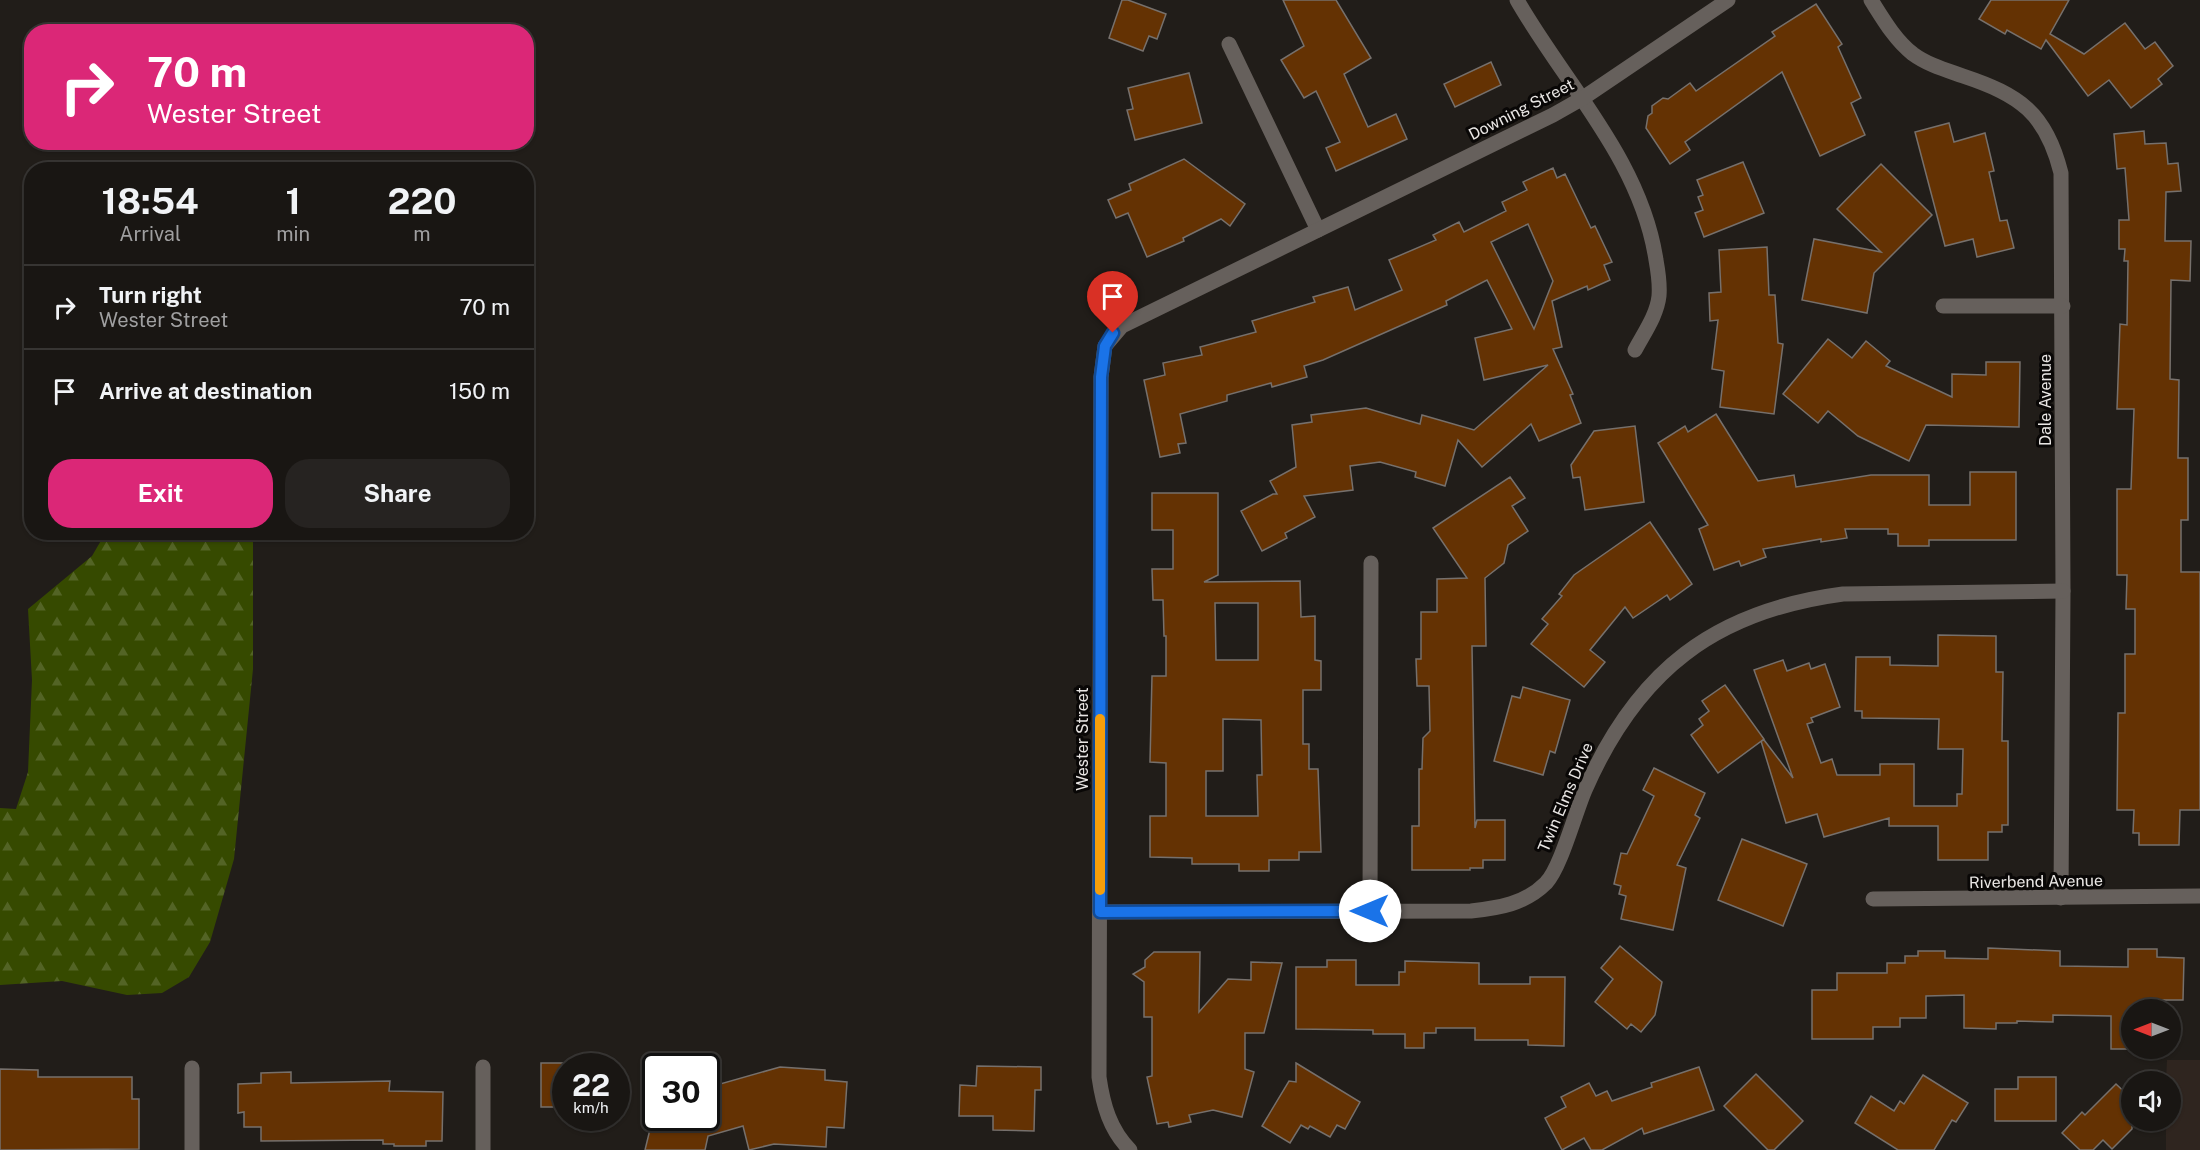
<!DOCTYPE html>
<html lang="en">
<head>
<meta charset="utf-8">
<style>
	body { margin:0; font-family:"Public Sans",sans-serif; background:#262321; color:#f1f3f6; height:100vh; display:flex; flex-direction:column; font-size:22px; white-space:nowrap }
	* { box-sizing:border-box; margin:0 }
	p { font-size:20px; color:#9f9fa0 }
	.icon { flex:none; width:33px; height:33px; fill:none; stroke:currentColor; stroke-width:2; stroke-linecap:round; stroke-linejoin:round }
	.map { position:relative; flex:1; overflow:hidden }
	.details { position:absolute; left:24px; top:162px; width:510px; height:378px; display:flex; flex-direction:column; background:#191613; border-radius:24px; box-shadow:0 2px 4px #0004,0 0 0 2px #373533 }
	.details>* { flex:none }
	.top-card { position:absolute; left:24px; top:24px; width:510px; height:126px; border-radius:24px; box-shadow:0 2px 4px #0004,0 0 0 2px #373533; background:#db2777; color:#fff; overflow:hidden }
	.needle { width:39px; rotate:270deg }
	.fabs { position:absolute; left:2121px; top:999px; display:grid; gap:12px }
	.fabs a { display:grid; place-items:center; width:60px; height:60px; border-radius:50%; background:#191613; box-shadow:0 2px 4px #0004,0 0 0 2px #373533; font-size:30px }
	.speed { position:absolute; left:552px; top:1053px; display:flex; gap:12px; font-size:30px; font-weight:700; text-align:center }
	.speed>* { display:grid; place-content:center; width:78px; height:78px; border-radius:50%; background:#191613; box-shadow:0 2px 4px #0004,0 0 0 2px #373533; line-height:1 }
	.speed small { font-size:15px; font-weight:400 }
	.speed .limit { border:3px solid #111; border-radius:9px; background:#fff; color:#111 }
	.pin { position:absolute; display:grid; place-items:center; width:51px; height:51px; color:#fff; margin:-62px -26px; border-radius:50% 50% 50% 0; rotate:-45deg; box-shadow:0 0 6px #0007 }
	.pin .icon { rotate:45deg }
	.me { position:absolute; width:66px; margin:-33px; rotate:270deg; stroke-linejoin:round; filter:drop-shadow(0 0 4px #0008) }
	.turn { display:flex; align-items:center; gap:21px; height:126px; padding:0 24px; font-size:27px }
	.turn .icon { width:78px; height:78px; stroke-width:2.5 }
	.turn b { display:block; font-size:42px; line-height:51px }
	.eta { display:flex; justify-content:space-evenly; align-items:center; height:102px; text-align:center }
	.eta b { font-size:36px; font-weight:700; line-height:42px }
	.button { display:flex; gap:12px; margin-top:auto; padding:12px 24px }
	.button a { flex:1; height:69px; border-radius:24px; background:#db2777; color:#fff; font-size:24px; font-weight:700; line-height:69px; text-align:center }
	.button a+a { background:#262321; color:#f1f3f6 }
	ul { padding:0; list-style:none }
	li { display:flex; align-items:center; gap:18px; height:84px; padding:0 24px; border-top:2px solid #373533 }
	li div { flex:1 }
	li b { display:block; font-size:22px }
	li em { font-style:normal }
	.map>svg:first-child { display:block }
	.built { fill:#2f251f }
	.forest { fill:url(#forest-firs) }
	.building { fill:#643203; stroke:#76706c; stroke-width:1.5; fill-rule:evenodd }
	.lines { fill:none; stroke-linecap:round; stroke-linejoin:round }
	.street { stroke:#66605c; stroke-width:15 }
	.route-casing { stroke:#114b97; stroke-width:15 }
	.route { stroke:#1a73e8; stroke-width:10 }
	.slow { stroke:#f59e0b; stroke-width:10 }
	.labels { text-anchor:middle; stroke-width:6; stroke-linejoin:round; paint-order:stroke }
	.street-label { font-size:16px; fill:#e9e6e4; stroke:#090706 }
</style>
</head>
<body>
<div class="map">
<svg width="2200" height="1150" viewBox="0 0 2200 1150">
	<defs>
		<pattern id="forest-firs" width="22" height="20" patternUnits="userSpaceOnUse" patternTransform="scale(1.5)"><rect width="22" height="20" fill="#364a00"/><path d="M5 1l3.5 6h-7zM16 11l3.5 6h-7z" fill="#536425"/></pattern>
	</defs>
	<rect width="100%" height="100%" fill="#211d19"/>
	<polygon class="built" points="2167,1060 2200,1060 2200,1150 2166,1150 2166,1121 2170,1120 2170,1082 2166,1081"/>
	<polygon class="forest" points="106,532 253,533 253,669 234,859 210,942 189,977 162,993 127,995 62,981 0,985 0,808 16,809 28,772 32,680 28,609 92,556"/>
	<g class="building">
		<polygon points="1122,0 1128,0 1166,14 1157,39 1149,36 1143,51 1109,38"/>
		<polygon points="1283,0 1336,0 1371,58 1344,74 1368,127 1396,114 1407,139 1336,171 1326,148 1340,142 1316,91 1304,98 1281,60 1304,46"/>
		<polygon points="1991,0 2069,0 2050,34 2084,54 2125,23 2145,49 2155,42 2173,66 2158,79 2162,84 2131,108 2109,80 2088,96 2046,40 2041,49 2007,30 2005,34 1979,19"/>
		<polygon points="1816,4 1842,44 1838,47 1861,98 1851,103 1865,135 1820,156 1782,72 1685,142 1690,150 1670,164 1646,128 1648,116 1652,113 1652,106 1663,98 1668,99 1690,83 1696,91 1775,36 1772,32"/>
		<polygon points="1491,62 1501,85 1455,107 1444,84"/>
		<polygon points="1189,73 1202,123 1135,140 1127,110 1133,109 1128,88"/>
		<polygon points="1949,123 1954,142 1985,133 1994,171 1989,172 2000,221 2007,220 2014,248 1977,257 1973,239 1945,246 1915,132"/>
		<polygon points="2144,131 2145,144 2166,143 2168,164 2178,163 2181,191 2166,192 2165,241 2191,241 2190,281 2171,280 2170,379 2179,380 2178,458 2188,458 2188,520 2181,520 2181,572 2200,572 2200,810 2180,810 2179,845 2139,845 2139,833 2133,833 2134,810 2117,810 2118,713 2125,713 2125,654 2135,654 2135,609 2126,609 2127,575 2117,575 2117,489 2131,489 2134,409 2117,409 2120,324 2127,325 2128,261 2124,261 2125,249 2119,249 2119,220 2129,220 2125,168 2117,169 2114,134"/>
		<polygon points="1184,159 1245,204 1230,226 1221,219 1183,238 1184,241 1147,257 1128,213 1116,218 1108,200 1131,190 1129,184"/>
		<polygon points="1743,162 1764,213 1704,237 1695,213 1703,210 1698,197 1703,195 1697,180"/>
		<polygon points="1881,164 1932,215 1874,273 1867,313 1802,300 1814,239 1881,252 1837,209"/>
		<path d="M1553 168 1557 178 1565 174 1591 228 1595 226 1612 262 1604 265 1610 280 1588 290 1587 286 1552 301 1562 347 1553 349 1573 394 1570 395 1581 423 1539 441 1531 424 1482 467 1458 440 1445 486 1415 477 1416 472 1380 462 1350 466 1353 490 1304 496 1315 517 1285 533 1287 538 1262 551 1241 511 1273 494H1277L1270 481 1296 467 1292 425 1312 422 1311 415 1366 408 1420 424 1422 415 1474 430 1548 365 1484 380 1475 338 1512 329 1487 280 1446 301 1447 305 1323 360 1304 366 1307 377 1272 387 1271 383 1227 395V401L1180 414 1186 443 1178 444 1180 453 1160 457 1144 380 1165 375 1163 363 1202 355 1200 347 1256 332 1252 321 1315 302 1313 297 1348 287 1355 310 1402 290 1389 260 1436 240 1433 235 1459 222 1464 232 1506 211 1502 202 1527 190 1523 182ZM1528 224 1553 281 1534 329 1491 242Z"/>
		<polygon points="1767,247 1769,295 1775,295 1778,343 1783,344 1774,414 1720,407 1724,371 1712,369 1718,320 1710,321 1709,293 1721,292 1719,250"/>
		<polygon points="1828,339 1852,358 1866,341 1890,361 1886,366 1952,397 1952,374 1986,375 1986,362 2020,362 2019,427 1926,425 1909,461 1858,436 1828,411 1818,423 1783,394"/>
		<polygon points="1716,414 1758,481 1794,475 1796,487 1871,475 1929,475 1929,505 1970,505 1970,472 2016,472 2016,540 1929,540 1929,546 1898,546 1898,534 1888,534 1888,529 1845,529 1847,538 1821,542 1821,539 1763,549 1766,557 1741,566 1739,561 1714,570 1699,529 1708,525 1658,443 1685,426 1688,432"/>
		<polygon points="1635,426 1644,502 1585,510 1580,477 1573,478 1571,465 1594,431"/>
		<polygon points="1510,477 1525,498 1512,506 1528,531 1508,545 1504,563 1485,578 1486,646 1472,646 1475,828 1477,820 1505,820 1505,860 1483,860 1483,868 1470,868 1470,870 1412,870 1412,826 1419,826 1419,769 1422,769 1423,738 1430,731 1429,686 1417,686 1416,659 1421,659 1421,612 1437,612 1437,579 1467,578 1433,528"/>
		<path d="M1152 493H1218V575L1204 582 1300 581 1301 617 1315 616V660L1321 661V690H1303V744H1309V769H1318L1321 852H1299V860H1269V871H1239V864H1192V858L1150 857V816H1166V763L1150 762 1152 676H1166V636H1164L1163 600H1153L1152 569H1173V530H1152ZM1215 603H1258V660H1216ZM1223 719 1261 720 1262 775H1257L1258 816H1206V771H1223Z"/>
		<polygon points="1650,522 1692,584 1670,600 1667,595 1633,618 1625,607 1590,650 1605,662 1584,687 1531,644 1548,624 1542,619 1562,596 1559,594 1574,575"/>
		<polygon points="1938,635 1996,636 1996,672 2003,672 2002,741 2008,741 2008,825 2002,825 2002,832 1988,832 1988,860 1938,860 1938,826 1889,826 1889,818 1824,837 1817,814 1786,823 1761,741 1764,740 1793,778 1754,670 1783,660 1787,671 1809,663 1811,669 1825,664 1840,707 1811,718 1813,722 1807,724 1821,763 1832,759 1837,775 1880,775 1880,764 1914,764 1914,806 1957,806 1957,794 1962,794 1963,749 1938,749 1939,719 1862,718 1862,711 1855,711 1856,657 1890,657 1890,665 1938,666"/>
		<polygon points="1725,685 1764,739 1718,773 1691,735 1703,725 1699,719 1709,711 1702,701"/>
		<polygon points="1523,687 1570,700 1555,753 1550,751 1543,775 1494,761 1512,696 1520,698"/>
		<polygon points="1654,768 1705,793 1695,815 1700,818 1677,865 1686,868 1673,930 1621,919 1626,896 1619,894 1621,886 1614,884 1621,853 1627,854 1654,796 1643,790"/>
		<polygon points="1742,839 1807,864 1783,926 1718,900"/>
		<polygon points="1620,946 1662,982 1655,1015 1641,1032 1631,1024 1627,1029 1595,1002 1613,979 1601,968"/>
		<polygon points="1988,948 2060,951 2060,966 2128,967 2128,949 2157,949 2157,957 2184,958 2183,1000 2160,1000 2160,1010 2132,1010 2132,1049 2111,1049 2111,1016 2053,1015 2053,1022 2017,1021 2017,1023 1996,1023 1996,1029 1964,1028 1964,995 1926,996 1926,1018 1900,1018 1900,1027 1873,1027 1873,1039 1812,1039 1812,990 1837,990 1837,973 1887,973 1887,963 1905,963 1905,956 1918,956 1918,951 1945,951 1945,958 1988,959"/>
		<polygon points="1154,952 1200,952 1199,1012 1228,979 1251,980 1251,962 1282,963 1264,1033 1245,1033 1245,1069 1254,1072 1242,1117 1213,1110 1189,1115 1191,1122 1169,1127 1168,1122 1157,1124 1147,1077 1152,1076 1152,1017 1144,1017 1144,982 1133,974 1145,967 1145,960"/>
		<polygon points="1327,960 1356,960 1356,985 1399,985 1399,972 1405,972 1405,961 1479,963 1479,984 1530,984 1530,977 1565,977 1564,1046 1528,1045 1528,1040 1475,1040 1475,1028 1436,1028 1436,1033 1424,1033 1424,1048 1405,1048 1405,1034 1373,1034 1373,1030 1296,1029 1296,967 1327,967"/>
		<rect x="541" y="1063" width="25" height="44"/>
		<polygon points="1296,1063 1360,1102 1345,1129 1337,1125 1330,1137 1310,1126 1308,1129 1301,1125 1290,1143 1262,1126 1289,1081 1296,1082"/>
		<polygon points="977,1066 1041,1067 1041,1090 1035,1090 1034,1131 993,1130 993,1116 959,1116 960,1085 976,1086"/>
		<polygon points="780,1067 825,1070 825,1080 847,1082 844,1128 827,1127 826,1147 774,1144 749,1150 743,1126 708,1136 705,1150 645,1150 653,1117 706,1128 706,1088"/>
		<polygon points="1699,1067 1714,1110 1644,1134 1642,1128 1602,1150 1591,1150 1584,1138 1562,1150 1545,1118 1566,1107 1561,1097 1589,1083 1596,1096 1607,1091 1612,1101 1652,1087 1651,1083"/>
		<polygon points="0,1069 38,1070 38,1077 132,1077 132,1099 139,1099 139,1149 0,1150"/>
		<polygon points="291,1072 291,1083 390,1081 389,1091 443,1092 442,1141 426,1141 426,1146 394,1146 394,1144 383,1144 383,1140 261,1141 261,1127 244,1127 244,1112 238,1113 238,1084 261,1083 261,1073"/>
		<polygon points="1756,1074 1803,1121 1774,1150 1768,1150 1724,1106"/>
		<polygon points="1923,1075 1968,1103 1956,1122 1952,1120 1934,1150 1898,1150 1855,1123 1871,1096 1894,1111 1900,1101 1904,1104"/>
		<polygon points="2018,1077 2056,1077 2056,1121 1995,1121 1995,1089 2018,1089"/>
		<polygon points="2116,1084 2132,1099 2132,1129 2112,1149 2103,1140 2093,1150 2080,1150 2062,1133 2082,1112 2085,1115"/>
	</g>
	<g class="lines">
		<g class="street">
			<path d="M1517 0C1565 84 1641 160 1656 260 1658 271 1660 284 1659 296 1657 315 1644 333 1635 350"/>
			<path d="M1871 0C1883 19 1895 40 1913 54 1928 65 1946 70 1963 76 2020 95 2046 113 2061 173L2063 591 2061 898"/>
			<polyline points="1229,44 1318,230"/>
			<polyline points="1943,306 2063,306"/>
			<polyline points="1873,899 2200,896"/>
			<polyline points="1370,911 1371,563"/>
			<path d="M1100 912 1471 911C1499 908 1525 904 1546 883 1561 867 1575 813 1585 790 1637 671 1714 611 1843 594L2063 591"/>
			<polyline points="483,1067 483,1150"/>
			<polyline points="192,1150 192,1068"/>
			<path d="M1130 1150C1110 1130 1103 1105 1099 1077L1101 377 1105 346 1122 326 1553 115 1583 98 1728 0"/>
		</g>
	</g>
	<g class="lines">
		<defs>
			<polyline id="route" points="1113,333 1105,346 1101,377 1100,912 1370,911"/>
		</defs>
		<use href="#route" class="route-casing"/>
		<use href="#route" class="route"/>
		<polyline class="slow" points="1100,890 1100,719"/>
	</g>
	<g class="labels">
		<g class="street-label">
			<text transform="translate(1521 109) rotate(-27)" y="6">Downing Street</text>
			<text transform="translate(2045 400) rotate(-90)" y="6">Dale Avenue</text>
			<text transform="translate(1082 739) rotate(-90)" y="6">Wester Street</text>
			<text transform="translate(1565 797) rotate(-67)" y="6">Twin Elms Drive</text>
			<text transform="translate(2036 881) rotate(-1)" y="6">Riverbend Avenue</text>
		</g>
	</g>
</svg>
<div class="fabs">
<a><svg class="needle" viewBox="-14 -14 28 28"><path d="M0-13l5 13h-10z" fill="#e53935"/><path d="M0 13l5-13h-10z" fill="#9f9fa0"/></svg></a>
<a><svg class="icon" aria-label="sound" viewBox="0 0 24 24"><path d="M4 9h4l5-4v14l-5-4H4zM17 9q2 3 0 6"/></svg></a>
</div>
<div class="speed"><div>22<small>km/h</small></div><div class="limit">30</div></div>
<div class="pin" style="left:1113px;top:333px;background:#d93025"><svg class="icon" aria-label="arrive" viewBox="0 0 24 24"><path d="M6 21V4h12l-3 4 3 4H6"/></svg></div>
<svg class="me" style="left:1370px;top:911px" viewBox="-20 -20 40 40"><circle r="19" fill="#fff"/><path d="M0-13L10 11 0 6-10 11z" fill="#1a73e8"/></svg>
<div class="top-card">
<div class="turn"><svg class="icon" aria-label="right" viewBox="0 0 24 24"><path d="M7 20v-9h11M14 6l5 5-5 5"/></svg><div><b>70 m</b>Wester Street</div></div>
</div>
<section class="details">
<div class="eta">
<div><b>18:54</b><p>Arrival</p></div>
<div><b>1</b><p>min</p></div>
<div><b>220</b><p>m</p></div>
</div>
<ul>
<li><svg class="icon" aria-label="right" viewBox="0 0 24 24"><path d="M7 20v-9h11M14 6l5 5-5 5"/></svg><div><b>Turn right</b><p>Wester Street</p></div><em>70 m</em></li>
<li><svg class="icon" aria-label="arrive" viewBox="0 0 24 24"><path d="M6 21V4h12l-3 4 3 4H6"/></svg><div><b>Arrive at destination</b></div><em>150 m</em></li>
</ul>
<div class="button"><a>Exit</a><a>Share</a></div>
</section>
</div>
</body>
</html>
